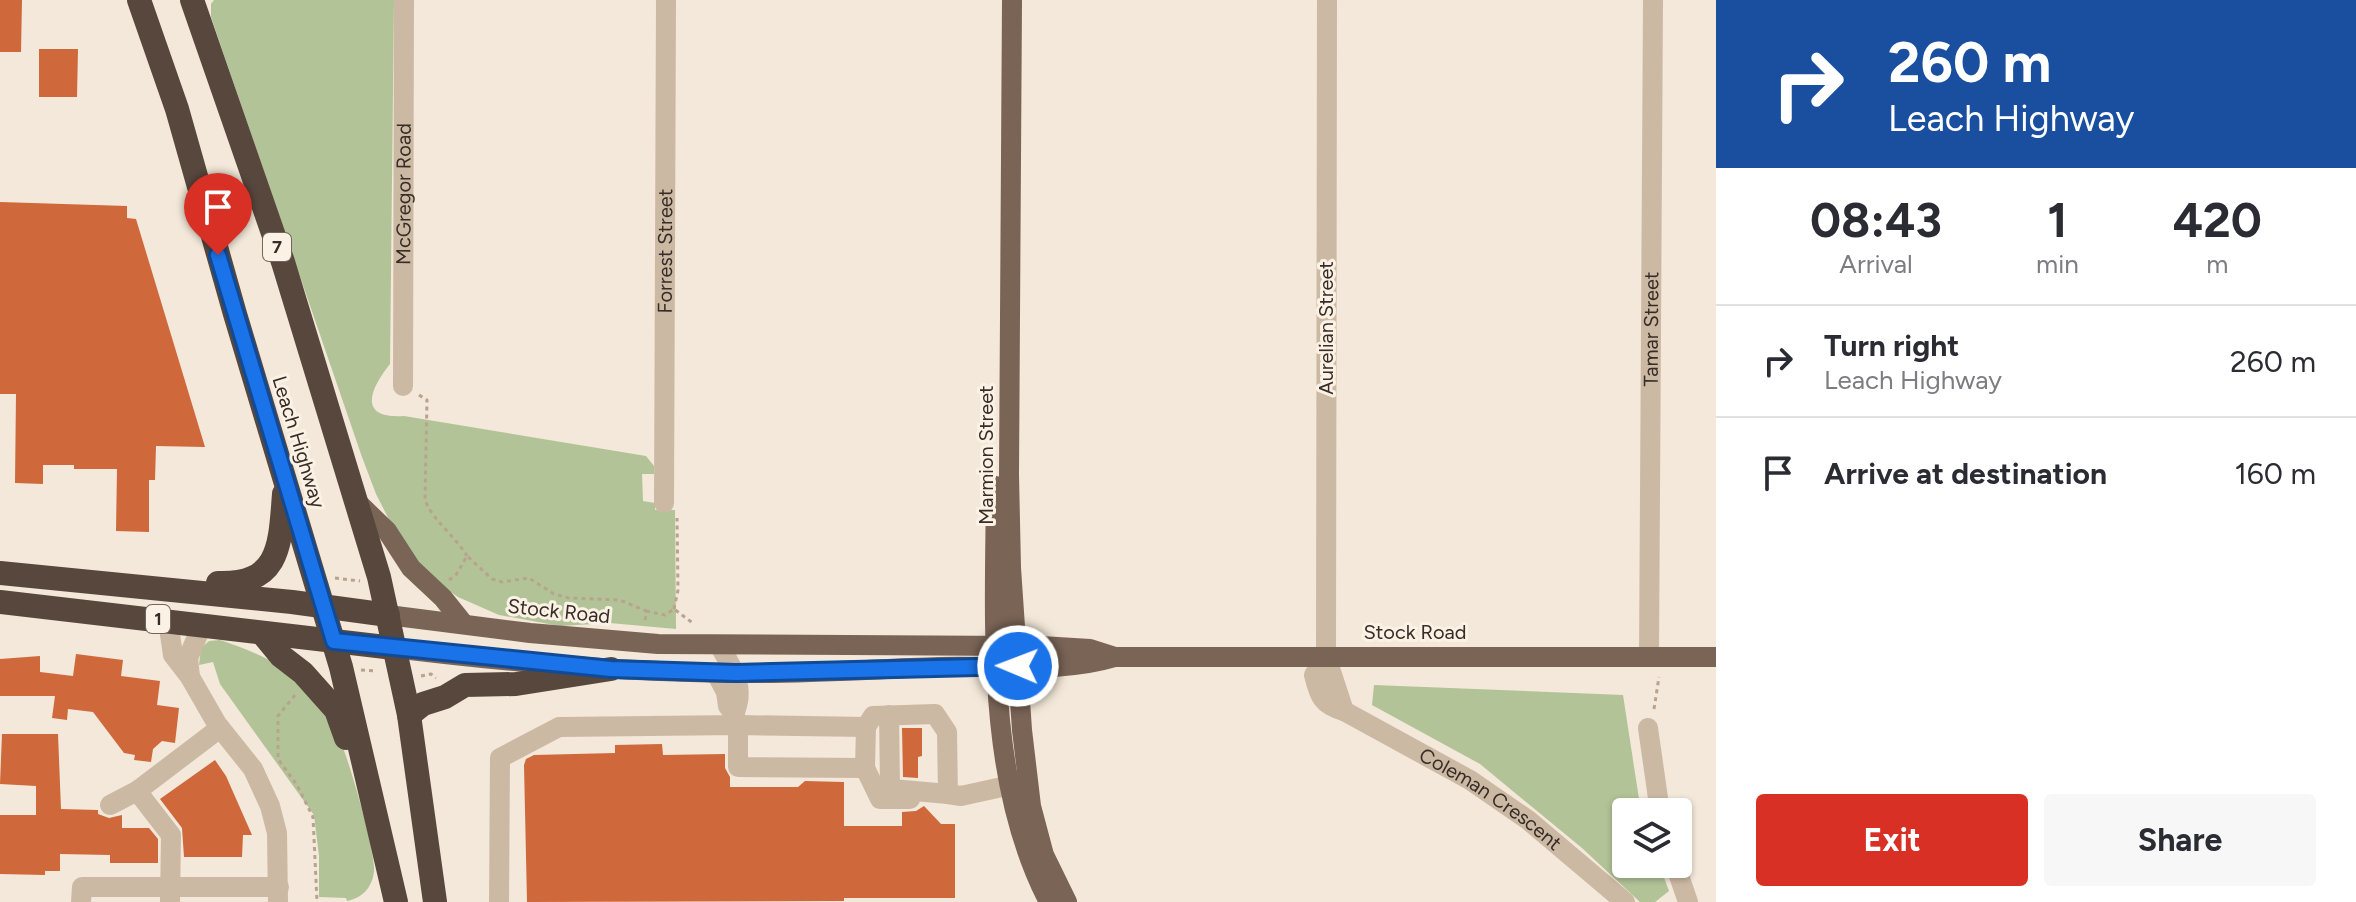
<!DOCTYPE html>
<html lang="en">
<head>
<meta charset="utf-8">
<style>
	body { margin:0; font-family:Figtree,sans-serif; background:#f7f7f7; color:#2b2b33; height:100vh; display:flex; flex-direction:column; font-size:30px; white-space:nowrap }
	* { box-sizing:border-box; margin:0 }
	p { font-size:26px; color:#7c7c81 }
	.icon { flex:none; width:44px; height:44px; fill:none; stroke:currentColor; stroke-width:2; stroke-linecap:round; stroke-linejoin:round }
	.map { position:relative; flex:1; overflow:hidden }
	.drawer { display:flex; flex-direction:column; background:#fff; width:640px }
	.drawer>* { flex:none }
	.guide { background:#1a4fa0; color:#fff; overflow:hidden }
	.tools { position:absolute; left:1612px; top:798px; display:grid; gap:16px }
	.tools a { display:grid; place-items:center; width:80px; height:80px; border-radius:8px; background:#fff; box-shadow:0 2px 6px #0004; font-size:40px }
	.pin { position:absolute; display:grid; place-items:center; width:68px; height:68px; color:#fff; margin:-82px -34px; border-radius:50% 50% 50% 0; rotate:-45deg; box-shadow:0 0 8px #0007 }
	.pin .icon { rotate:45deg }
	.me { position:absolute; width:88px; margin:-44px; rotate:271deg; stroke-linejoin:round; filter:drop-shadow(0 0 6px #0008) }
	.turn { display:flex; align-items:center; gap:28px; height:168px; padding:0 40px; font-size:36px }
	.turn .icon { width:104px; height:104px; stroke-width:2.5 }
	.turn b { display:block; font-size:56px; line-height:68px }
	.eta { display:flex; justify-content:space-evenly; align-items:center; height:136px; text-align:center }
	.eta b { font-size:48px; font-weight:700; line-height:56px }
	.button { display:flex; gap:16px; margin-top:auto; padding:16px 40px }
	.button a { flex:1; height:92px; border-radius:8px; background:#d93025; color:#fff; font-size:32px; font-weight:700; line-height:92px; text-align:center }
	.button a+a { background:#f7f7f7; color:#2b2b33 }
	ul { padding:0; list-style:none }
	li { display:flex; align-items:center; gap:24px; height:112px; padding:0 40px; border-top:2px solid #e1e1e2 }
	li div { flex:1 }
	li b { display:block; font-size:30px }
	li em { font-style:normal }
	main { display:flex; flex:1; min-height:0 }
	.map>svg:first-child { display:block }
	.green { fill:#b2c398 }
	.building { fill:#cf683b }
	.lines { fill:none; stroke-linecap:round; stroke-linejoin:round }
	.path { stroke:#b8a38e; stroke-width:3; stroke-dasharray:4 4; stroke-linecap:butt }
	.minor { stroke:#ccb9a4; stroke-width:20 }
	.major { stroke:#7a6456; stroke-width:20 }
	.highway { stroke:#58473d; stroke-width:24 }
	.route-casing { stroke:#114b97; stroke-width:20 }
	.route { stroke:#1a73e8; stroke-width:14 }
	.labels { text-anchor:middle; stroke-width:6; stroke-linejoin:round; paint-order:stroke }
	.shield { fill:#fbf2e5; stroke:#72675f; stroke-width:2 }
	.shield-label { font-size:18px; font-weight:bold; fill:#372c26 }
	.street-label { font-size:20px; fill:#372c26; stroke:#fbf2e5 }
</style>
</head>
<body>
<main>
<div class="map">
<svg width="1716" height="902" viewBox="0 0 1716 902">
	<rect width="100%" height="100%" fill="#f3e8d9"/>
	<g class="green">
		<path d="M214 0H394L390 364C370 389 357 419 404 416L646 456 654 466V474H642L643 501 655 503V510H675L676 629 610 623 560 626 499 615 458 597 425 574 405 551 376 494 362 457 211 17V4Z"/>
		<path d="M220 640C256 652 287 665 313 695 325 708 337 731 343 748 351 768 376 853 374 872 372 888 362 898 347 901L346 898 319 897V856L314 815 220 684 213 662 199 665 201 648 209 641Z"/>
		<polygon points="1374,685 1623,695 1641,812 1626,812 1626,864 1659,864 1669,891 1655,902 1640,902 1582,848 1480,764 1372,705"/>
	</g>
	<g class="building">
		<polygon points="0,0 22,0 21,52 0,52"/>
		<polygon points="39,49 78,49 77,97 39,97"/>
		<polygon points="0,202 127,206 127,218 136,219 205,447 156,446 155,480 149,480 149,532 116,531 117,469 74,469 74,465 43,465 43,484 15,483 16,394 0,394"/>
		<polygon points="76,654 123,660 121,676 160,681 157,705 179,708 175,743 162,741 153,749 151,762 134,760 135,755 124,753 93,712 68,709 67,720 52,718 55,696 0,696 0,659 40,656 40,672 73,676"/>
		<polygon points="902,728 922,728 922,756 918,757 918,778 903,777"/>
		<polygon points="2,734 58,734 61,809 98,810 98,814 109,818 122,815 122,828 149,828 158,839 158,863 110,863 110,855 60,854 60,871 45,871 45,875 0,874 0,815 36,815 36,786 0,784"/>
		<polygon points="662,744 663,755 725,754 725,768 730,777 730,787 798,787 805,781 844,782 844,826 902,826 902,812 916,811 924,806 941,824 955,824 955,898 844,898 844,901 527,902 524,765 526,759 534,755 615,753 615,745"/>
		<polygon points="215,760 226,776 252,835 243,835 242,857 184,857 182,828 160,799"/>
	</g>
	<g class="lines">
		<g class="path">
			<path d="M419 395 427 400 425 499C430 518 456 537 467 556"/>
			<polyline points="335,578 360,581"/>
			<polyline points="449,580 456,575 467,556 492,579 502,582 529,578 554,594 569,598 620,600 646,611 645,624"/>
			<polyline points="674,609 678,590 677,518"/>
			<polyline points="646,611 665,615 674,609 694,624"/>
			<polyline points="361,670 377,671"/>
			<polyline points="421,676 431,674 436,678"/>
			<polyline points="295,695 278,716 278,759 297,785 313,817 317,902"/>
			<polyline points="1654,709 1659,677"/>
		</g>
		<g class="minor">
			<polyline points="1327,0 1326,656 1344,711"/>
			<path id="s1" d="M403 386 404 0"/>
			<path id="s2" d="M664 503 666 0"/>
			<polyline points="168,621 173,655 190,677 217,724 253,769 270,806 277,833 278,902"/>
			<path d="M719 645C733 668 746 688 734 714"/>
			<path id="s3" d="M1326 656 1314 675C1319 696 1322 705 1344 711L1470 780 1528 820 1625 902"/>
			<path id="s4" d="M1649 657 1653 0"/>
			<polyline points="716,673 726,692 728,706 734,714 738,725 738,767 865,768 866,727"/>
			<polyline points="190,677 188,658 202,625"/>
			<polyline points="889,715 890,786 892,789 948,794"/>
			<polyline points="1648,728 1660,812"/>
			<polyline points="865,768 880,799 910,799"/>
			<polyline points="110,805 137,791"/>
			<polyline points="1675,864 1688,902"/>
			<polyline points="81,902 82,887 279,887"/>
			<polyline points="170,902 171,835 137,791 220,728"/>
			<polyline points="499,902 500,758 559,727 738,725 866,727 873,716 935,714 947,732 948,794 961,796 1025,782"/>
		</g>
		<g class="major">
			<polyline points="1012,0 1009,475 1011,568 1022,730 1031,806 1044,855 1067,902"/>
			<path d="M996 486C995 621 985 780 1049 902"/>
			<polyline points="356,501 387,531 411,568 443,598 463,623"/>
			<polyline points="388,615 530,633 658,644 1041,646 1090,649 1115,657"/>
			<path d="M394 648C507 662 620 672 734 673 803 674 871 669 940 667 998 665 1059 674 1115 657H1716"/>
		</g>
		<g class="highway">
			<polyline points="139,0 177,109 235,314 341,667 396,902"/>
			<polyline points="192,0 283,262 379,577 409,715 435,902"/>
			<polyline points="0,573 292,602 388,615"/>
			<path d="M218 583C281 585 280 544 284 494"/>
			<polyline points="0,602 394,648"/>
			<polyline points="262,633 281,656 303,673 336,710 346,738"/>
			<polyline points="409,715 423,704 445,697 465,685 516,684 611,669"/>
		</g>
	</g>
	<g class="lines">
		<defs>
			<polyline id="route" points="218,255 334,641 611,669 736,673 1018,666"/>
		</defs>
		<use href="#route" class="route-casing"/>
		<use href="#route" class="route"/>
	</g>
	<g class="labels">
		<g class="shield">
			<rect x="263" y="233" width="28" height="28" rx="6"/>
			<rect x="146" y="605" width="24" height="28" rx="6"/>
		</g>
		<g class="shield-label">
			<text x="277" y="253">7</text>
			<text x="158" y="625">1</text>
		</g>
		<g class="street-label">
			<text dy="7" stroke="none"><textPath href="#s1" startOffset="192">McGregor Road</textPath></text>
			<text dy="7" stroke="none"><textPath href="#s2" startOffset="252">Forrest Street</textPath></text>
			<text transform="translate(1326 328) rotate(-90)" y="7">Aurelian Street</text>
			<text dy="7" stroke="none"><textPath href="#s4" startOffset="328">Tamar Street</textPath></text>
			<text transform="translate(299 442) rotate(73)" y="7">Leach Highway</text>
			<text transform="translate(986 455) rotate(-90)" y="7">Marmion Street</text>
			<text transform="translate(559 611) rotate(6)" y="7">Stock Road</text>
			<text x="1415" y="639">Stock Road</text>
			<text dy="7" stroke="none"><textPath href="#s3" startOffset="244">Coleman Crescent</textPath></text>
		</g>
	</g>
</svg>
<div class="tools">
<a><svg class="icon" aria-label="layers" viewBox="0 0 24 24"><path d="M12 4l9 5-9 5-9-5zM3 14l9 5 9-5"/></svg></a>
</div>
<div class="pin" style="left:218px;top:255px;background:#d93025"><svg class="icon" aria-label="arrive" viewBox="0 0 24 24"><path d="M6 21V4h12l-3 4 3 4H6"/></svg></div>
<svg class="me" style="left:1018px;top:666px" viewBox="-20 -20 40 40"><circle r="17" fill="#1a73e8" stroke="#fff" stroke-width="3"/><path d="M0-11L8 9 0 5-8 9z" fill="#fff"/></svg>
</div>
<section class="drawer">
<div class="guide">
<div class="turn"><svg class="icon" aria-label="right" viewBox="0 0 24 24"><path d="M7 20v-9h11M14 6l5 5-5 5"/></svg><div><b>260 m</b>Leach Highway</div></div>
</div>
<div class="eta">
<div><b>08:43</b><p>Arrival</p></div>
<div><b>1</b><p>min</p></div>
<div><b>420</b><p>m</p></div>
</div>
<ul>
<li><svg class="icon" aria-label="right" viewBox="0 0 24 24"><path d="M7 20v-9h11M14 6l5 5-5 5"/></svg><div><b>Turn right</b><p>Leach Highway</p></div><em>260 m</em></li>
<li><svg class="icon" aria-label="arrive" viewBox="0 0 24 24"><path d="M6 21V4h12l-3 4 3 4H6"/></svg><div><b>Arrive at destination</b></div><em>160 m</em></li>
</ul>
<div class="button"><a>Exit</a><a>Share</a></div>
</section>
</main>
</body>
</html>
